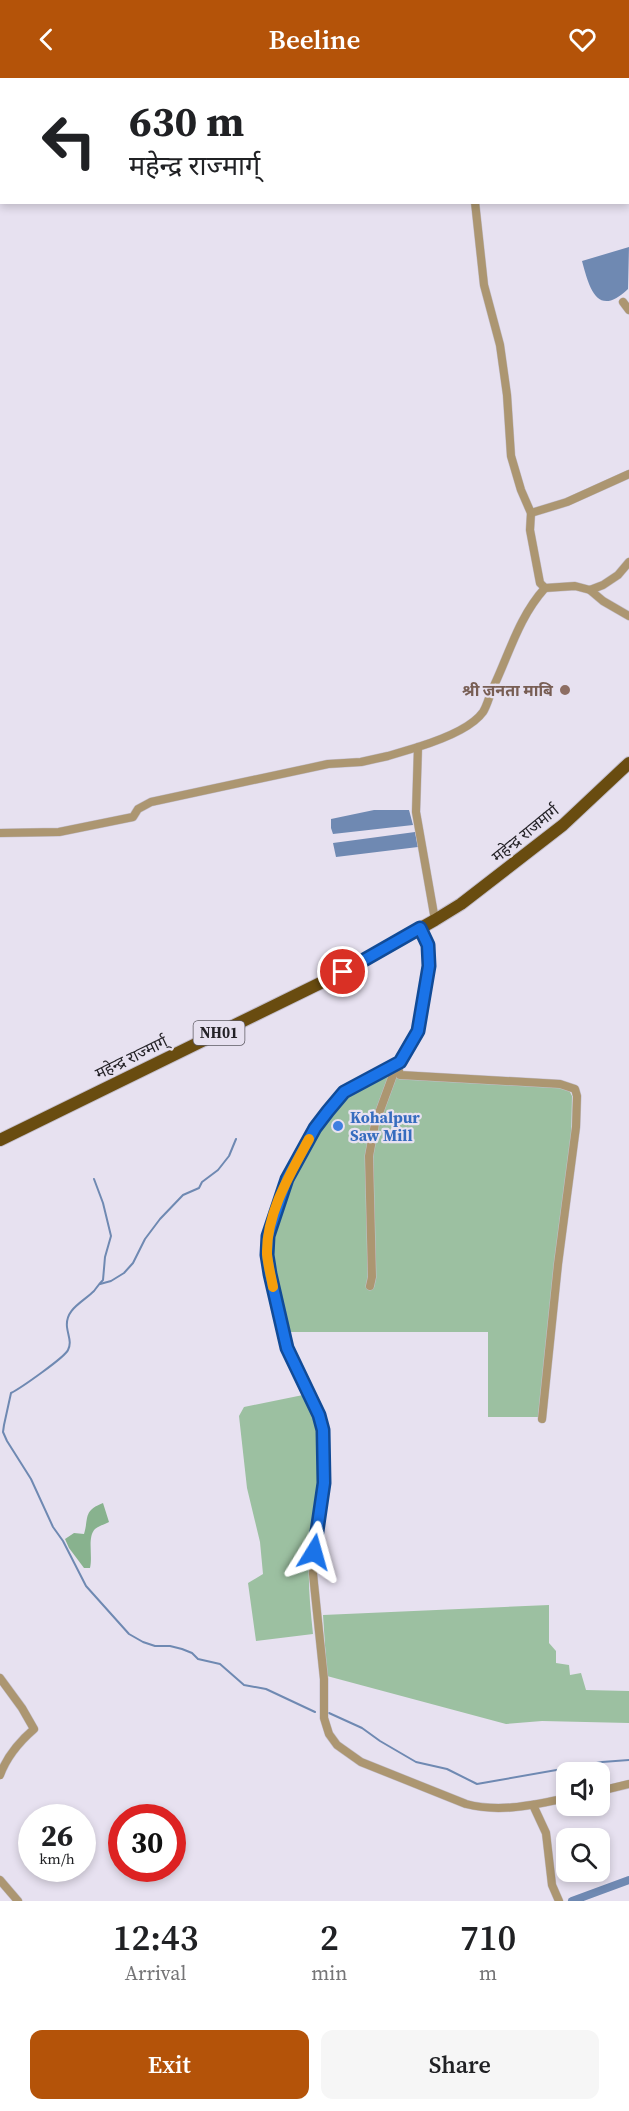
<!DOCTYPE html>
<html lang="en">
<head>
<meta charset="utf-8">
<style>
	body { margin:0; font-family:"Source Serif 4","Noto Sans Devanagari",serif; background:#f6f6f6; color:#202124; height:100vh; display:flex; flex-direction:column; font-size:22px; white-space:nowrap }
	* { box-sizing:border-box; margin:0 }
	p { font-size:20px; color:#757577 }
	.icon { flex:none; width:33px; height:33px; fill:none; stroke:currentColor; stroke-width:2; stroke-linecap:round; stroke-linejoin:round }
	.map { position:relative; height:1823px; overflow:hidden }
	.panel { display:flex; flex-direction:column; background:#fff; flex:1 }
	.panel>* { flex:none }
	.top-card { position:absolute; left:0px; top:0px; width:630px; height:126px; box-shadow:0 3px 9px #0003; background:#fff; color:#202124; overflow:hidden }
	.buttons { position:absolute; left:556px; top:1684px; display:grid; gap:12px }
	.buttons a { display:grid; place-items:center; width:54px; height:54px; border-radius:12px; background:#fff; box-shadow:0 3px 9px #0003; font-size:30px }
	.speed { position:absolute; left:18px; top:1726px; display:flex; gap:12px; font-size:30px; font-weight:700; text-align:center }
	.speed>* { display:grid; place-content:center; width:78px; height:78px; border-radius:50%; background:#fff; box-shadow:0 3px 9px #0003; line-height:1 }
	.speed small { font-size:15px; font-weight:400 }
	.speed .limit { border:9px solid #d22; background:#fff; color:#111 }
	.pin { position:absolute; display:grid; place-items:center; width:51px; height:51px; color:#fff; margin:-26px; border:3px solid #fff; border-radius:50%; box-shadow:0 2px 6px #0007 }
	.me { position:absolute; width:66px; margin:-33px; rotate:8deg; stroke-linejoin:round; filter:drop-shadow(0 0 4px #0008) }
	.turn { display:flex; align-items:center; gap:21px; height:126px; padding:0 30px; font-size:27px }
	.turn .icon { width:78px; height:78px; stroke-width:2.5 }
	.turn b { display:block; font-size:42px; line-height:51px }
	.eta { display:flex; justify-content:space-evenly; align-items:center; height:102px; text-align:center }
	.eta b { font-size:36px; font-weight:600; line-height:42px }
	.primary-button { display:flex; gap:12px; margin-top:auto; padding:12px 30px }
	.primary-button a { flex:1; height:69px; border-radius:12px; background:#b45309; color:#fff; font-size:24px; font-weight:600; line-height:69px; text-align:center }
	.primary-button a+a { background:#f6f6f6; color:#202124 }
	header { display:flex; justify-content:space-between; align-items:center; height:78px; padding:0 30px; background:#b45309; color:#fff; font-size:27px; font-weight:600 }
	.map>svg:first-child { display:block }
	.green { fill:#9cc0a1 }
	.forest { fill:#88b28e }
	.water { fill:#6f89b2 }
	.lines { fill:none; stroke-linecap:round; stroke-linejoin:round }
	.stream { stroke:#6f89b2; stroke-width:2 }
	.canal { stroke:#6f89b2; stroke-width:8 }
	.minor-casing { stroke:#c4bfcc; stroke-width:9 }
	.trunk-casing { stroke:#c4bfcc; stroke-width:14 }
	.minor { stroke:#ac9671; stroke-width:8 }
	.trunk { stroke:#694c10; stroke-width:12 }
	.route-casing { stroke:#114b97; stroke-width:15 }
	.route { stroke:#1a73e8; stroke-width:10 }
	.slow { stroke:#f59e0b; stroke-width:10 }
	.education-dot { fill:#8d6e63; stroke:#e7e1f0; stroke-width:2 }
	.shop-dot { fill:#3f7fe0; stroke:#e7e1f0; stroke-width:2 }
	.labels { text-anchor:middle; stroke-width:4.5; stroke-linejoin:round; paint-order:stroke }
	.shield { fill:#e7e1f0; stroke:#5e5b63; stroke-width:1.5 }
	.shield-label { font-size:15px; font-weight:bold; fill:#242227 }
	.education-label { font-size:16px; font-weight:bold; fill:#785e54; stroke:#e7e1f0; text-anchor:end }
	.street-label { font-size:16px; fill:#242227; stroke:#e7e1f0 }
	.shop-label { font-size:16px; font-weight:bold; fill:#366cbe; stroke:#e7e1f0; text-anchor:start }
</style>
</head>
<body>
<header><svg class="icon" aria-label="back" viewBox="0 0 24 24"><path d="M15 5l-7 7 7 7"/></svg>Beeline<svg class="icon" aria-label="heart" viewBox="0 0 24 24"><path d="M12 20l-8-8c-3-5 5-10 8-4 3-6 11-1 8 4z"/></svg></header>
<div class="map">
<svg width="629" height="1823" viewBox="0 0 629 1823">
	<rect width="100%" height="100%" fill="#e7e1f0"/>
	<g class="green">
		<path d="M386 998 401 1000 557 1008 569 1012 572 1018 571 1068 538 1339H488V1254H289C282 1226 272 1193 273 1163 276 1130 316 1051 339 1027 352 1013 370 1006 386 998Z"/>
		<path d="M303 1317C332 1373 315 1411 310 1469 307 1498 310 1527 313 1556L256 1563 248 1505 263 1496 260 1464 247 1410 239 1338 244 1329Z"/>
		<polygon points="549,1527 549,1565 556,1573 556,1585 569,1587 570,1597 581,1595 586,1612 629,1613 629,1645 542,1643 506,1646 327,1598 323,1537"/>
	</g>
	<path class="forest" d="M103 1425 109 1444C105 1446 99 1448 95 1451 87 1459 93 1478 90 1490H84L69 1470 65 1461 74 1455 84 1456C89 1439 83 1433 103 1425Z"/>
	<g class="water">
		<polygon points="173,0 340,0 340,1 175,2"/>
		<path d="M629 169 628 211C597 241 589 209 582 183Z"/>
		<polygon points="374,732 409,732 413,747 333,756 331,750 331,741"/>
		<polygon points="415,754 418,769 336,779 333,765"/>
	</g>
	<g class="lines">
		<g class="stream">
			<path d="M94 1101 103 1125 111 1158 105 1179 103 1202C99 1206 97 1209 94 1213 83 1224 65 1231 67 1249 68 1258 72 1264 68 1272 65 1279 21 1310 11 1315L4 1347 3 1354 7 1363 31 1401 53 1449 63 1463 86 1508 129 1556 143 1564 155 1568H170L182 1571 192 1575 198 1581 220 1586 244 1607 266 1611 315 1634"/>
			<polyline points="100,1206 111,1203 124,1195 133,1185 145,1161 160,1141 183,1117 199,1110 202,1104 218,1092 229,1078 236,1061"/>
			<polyline points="329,1635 362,1650 380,1663 416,1684 447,1691 477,1706 602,1684 629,1682"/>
		</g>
		<polyline class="canal" points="572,1823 629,1802"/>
		<defs>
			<g id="minor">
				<polyline points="450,0 451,2"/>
				<polyline points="475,124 484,207 500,267 507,317 511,378 521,412 531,435 530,452 540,505 545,510 575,508 590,512 603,507 618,497 629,484"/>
				<polyline points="623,224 629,232"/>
				<polyline points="531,435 567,424 629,396"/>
				<polyline points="590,512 603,523 629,538"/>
				<polyline points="0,755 59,754 133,739 138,731 151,724 328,686 361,684 388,678 418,669"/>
				<path d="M435 842 416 734 418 669C437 663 471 651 483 634 487 628 489 619 492 612 509 577 518 540 545 510"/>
				<path d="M420 850 428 867 429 888 418 953 400 984 344 1014 315 1050 287 1101 268 1158 267 1177 287 1270 319 1337 323 1352 324 1405 315 1459 313 1496 324 1601V1640L329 1656 337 1667 361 1684 466 1726C500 1735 533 1727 567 1720"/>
				<polyline points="397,985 400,997 560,1006 575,1011 577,1018 576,1049 558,1186 542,1341"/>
				<polyline points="370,1208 372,1199 369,1078 375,1046 397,986"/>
				<path d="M0 1600 22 1630 34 1651C19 1664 7 1678 0 1697"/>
				<polyline points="600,1713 629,1706"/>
				<polyline points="533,1727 546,1755 552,1807 559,1823"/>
				<polyline points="0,1802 18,1823"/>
			</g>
			<polyline id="trunk" points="0,1062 343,894 435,842 461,826 563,747 629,685"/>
		</defs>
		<use href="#minor" class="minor-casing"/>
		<use href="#trunk" class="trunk-casing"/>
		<use href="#minor" class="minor"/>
		<use href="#trunk" class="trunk"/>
	</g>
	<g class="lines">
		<defs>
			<polyline id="route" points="314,1474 324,1405 323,1352 319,1337 287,1270 270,1196 267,1177 268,1158 287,1101 315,1050 328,1033 344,1014 400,984 418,953 429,888 428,867 420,850 343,894"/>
		</defs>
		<use href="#route" class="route-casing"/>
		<use href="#route" class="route"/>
		<path class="slow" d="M273 1209C271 1198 268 1187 267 1176 266 1136 290 1096 309 1061"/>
	</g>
	<circle class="education-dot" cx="565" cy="612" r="6"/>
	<circle class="shop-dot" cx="338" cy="1048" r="6"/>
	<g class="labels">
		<rect class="shield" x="193.5" y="943" width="51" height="24" rx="4.5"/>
		<g class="shield-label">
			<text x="219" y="960">NH01</text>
		</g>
		<g class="education-label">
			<text x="553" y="618">श्री जनता माबि</text>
		</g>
		<g class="street-label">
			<text transform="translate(525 755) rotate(-39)" y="6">महेन्द्र राजमार्ग</text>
			<text transform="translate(131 979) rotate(-26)" y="6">महेन्द्र राज्मार्ग्</text>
		</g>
		<g class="shop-label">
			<text x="350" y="1045">Kohalpur<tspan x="350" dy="18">Saw Mill</tspan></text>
		</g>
	</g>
</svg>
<div class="buttons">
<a><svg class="icon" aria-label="sound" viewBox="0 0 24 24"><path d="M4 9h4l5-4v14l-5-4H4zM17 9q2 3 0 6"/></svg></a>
<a><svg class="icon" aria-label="search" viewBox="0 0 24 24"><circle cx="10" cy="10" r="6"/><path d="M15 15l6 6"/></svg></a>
</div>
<div class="speed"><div>26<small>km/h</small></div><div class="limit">30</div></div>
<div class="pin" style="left:343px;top:894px;background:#d93025"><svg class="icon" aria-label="arrive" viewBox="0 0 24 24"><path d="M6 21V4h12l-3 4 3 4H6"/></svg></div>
<svg class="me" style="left:314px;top:1474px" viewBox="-20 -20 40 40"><path d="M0-17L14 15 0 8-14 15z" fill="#1a73e8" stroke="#fff" stroke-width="4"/></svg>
<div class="top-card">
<div class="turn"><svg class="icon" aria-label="left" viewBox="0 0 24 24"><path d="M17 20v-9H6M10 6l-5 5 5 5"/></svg><div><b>630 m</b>महेन्द्र राज्मार्ग्</div></div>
</div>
</div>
<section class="panel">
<div class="eta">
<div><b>12:43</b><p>Arrival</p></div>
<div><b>2</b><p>min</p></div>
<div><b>710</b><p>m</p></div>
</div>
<div class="primary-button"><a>Exit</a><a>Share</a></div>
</section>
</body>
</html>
